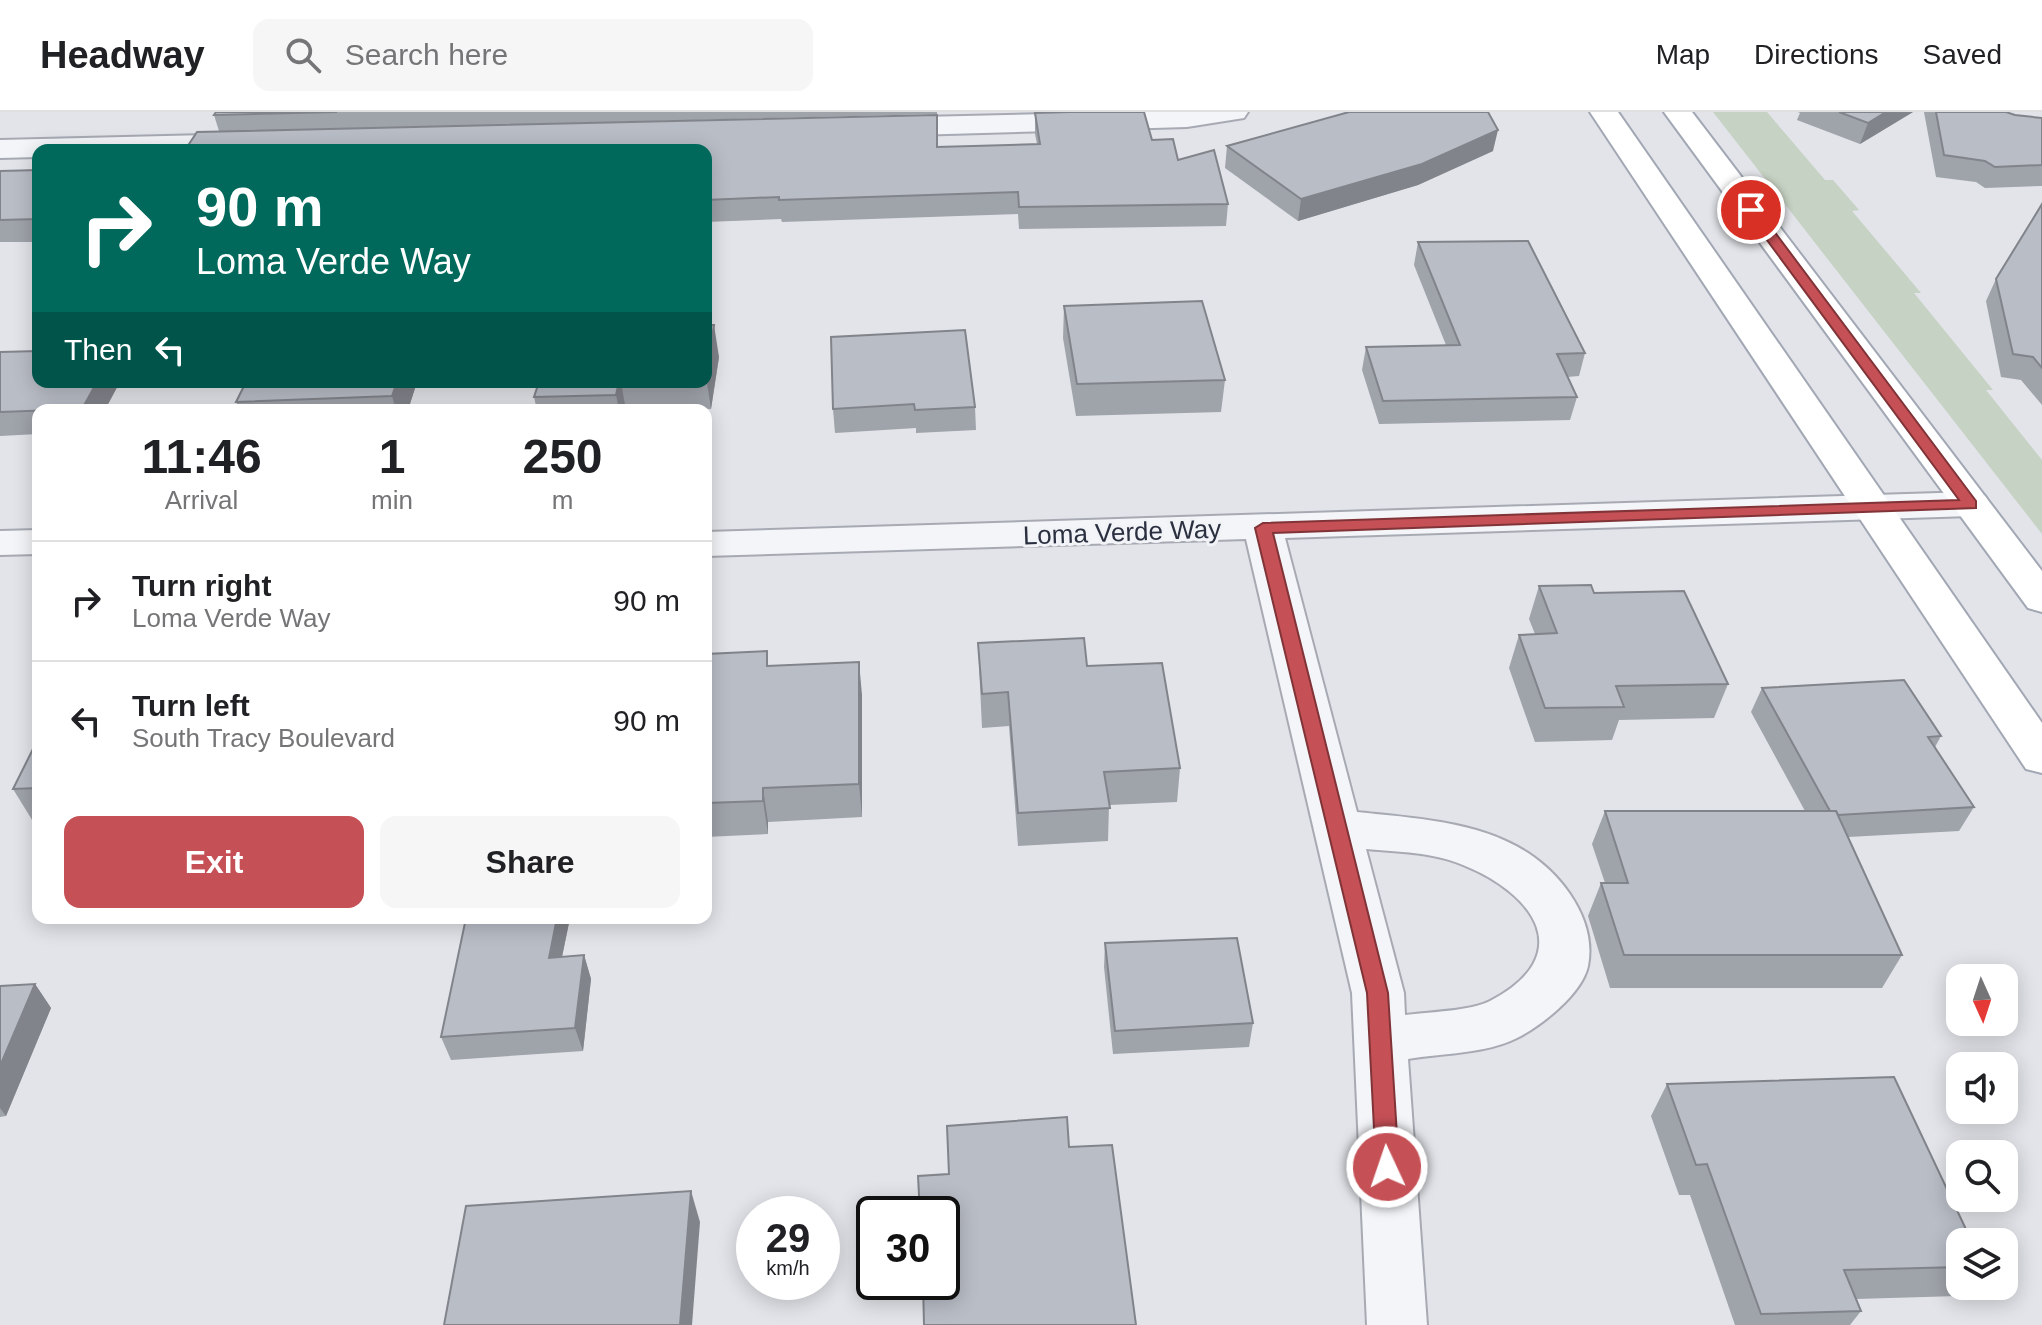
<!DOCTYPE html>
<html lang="en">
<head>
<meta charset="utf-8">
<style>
	body { margin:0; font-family:Helvetica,sans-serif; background:#f6f6f6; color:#202124; height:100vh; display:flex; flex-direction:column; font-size:30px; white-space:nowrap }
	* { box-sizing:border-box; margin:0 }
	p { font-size:26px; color:#757577 }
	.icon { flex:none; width:44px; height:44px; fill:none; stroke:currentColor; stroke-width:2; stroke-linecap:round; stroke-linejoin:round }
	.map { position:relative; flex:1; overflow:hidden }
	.panel { position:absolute; left:32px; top:292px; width:680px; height:520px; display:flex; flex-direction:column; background:#fff; border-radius:16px; box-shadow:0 4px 20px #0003 }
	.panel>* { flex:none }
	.top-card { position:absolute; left:32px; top:32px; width:680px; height:244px; border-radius:16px; box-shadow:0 4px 20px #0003; background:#00695c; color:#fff; overflow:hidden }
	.needle { width:52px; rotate:177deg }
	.controls { position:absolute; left:1946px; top:852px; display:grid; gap:16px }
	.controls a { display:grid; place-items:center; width:72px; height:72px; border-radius:16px; background:#fff; box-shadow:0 4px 20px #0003; font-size:40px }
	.speed { position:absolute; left:736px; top:1084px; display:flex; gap:16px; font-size:40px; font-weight:700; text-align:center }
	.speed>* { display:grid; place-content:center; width:104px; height:104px; border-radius:50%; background:#fff; box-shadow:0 4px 20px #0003; line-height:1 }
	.speed small { font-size:20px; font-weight:400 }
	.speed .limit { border:4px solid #111; border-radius:12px; background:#fff; color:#111 }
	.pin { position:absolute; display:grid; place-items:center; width:68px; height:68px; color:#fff; margin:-34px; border:4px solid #fff; border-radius:50%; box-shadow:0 2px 8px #0007 }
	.me { position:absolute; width:88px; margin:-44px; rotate:357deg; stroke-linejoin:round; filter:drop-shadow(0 0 6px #0008) }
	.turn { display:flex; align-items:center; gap:28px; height:168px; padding:0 32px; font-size:36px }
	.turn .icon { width:104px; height:104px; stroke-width:2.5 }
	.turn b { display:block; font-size:56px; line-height:68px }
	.then { display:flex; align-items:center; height:76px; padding:0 32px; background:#0003; gap:16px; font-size:30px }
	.eta { display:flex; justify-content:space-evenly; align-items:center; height:136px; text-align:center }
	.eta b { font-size:48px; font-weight:700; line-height:56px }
	.button { display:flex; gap:16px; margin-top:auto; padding:16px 32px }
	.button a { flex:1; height:92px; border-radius:16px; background:#c55056; color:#fff; font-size:32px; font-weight:700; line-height:92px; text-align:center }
	.button a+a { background:#f6f6f6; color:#202124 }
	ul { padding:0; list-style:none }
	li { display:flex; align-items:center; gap:24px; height:120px; padding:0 32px; border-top:2px solid #e0e0e0 }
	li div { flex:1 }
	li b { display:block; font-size:30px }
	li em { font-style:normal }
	header { display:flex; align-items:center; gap:48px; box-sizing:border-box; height:112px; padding:0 40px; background:#fff; border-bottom:2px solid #e0e0e0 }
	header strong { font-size:38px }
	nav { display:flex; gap:44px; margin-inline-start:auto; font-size:28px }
	.search { width:560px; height:72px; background:#f6f6f6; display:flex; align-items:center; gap:20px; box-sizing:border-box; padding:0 28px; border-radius:16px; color:#757577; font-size:30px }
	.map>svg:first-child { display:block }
	.green { fill:#c6d2c3 }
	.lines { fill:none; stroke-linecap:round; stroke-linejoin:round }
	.minor-casing { stroke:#a7aab3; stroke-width:4 }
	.major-casing { stroke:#a2a7b4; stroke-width:4 }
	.minor { fill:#f4f5f8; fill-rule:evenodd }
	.major { fill:#fff; fill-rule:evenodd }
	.wall { fill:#9fa3aa }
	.shaded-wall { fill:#82848b }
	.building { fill:#b9bdc6; stroke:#82848b; stroke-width:2 }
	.route { fill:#c55056; stroke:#803438; stroke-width:2 }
	.labels { text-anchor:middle; stroke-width:6; stroke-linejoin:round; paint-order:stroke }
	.street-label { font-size:26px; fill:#2b3040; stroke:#f1f3f7 }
</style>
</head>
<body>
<header>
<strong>Headway</strong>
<div class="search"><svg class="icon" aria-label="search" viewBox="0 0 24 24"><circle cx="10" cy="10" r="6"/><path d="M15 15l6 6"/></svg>Search here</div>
<nav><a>Map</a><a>Directions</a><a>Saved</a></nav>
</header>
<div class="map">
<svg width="2042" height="1213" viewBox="0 0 2042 1213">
	<rect width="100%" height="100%" fill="#e2e4e9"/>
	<polygon class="green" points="1713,0 1767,0 1825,68 1833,68 1859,98 1852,99 1921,181 1914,181 1993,278 1986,278 2042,348 2042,422"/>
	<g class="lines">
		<defs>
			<g id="minor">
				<polygon points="1130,0 1248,0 1244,6 1187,15 877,24 867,21 863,15 867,9 877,6"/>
				<polygon points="248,22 258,25 262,31 258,37 38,38 38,45 0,46 0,28"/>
				<path d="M1971 380 1985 384 1990 392 1985 400 1971 404 1285 426 1357 700C1413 706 1479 709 1528 741 1563 764 1597 809 1588 854 1582 882 1541 914 1517 926 1486 942 1442 941 1408 947L1427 1213H1367L1352 881 1246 427 706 444V420ZM1366 737C1398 740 1433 740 1463 753 1535 782 1578 843 1490 889 1471 899 1428 900 1405 903L1404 881Z"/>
				<polygon points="38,418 38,442 0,443 0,419"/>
			</g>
			<g id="major">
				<polygon points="1590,0 1618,0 2042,611 2042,661 2026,657"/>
				<polygon points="1664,0 1692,0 2042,459 2042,500 2028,496"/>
			</g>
		</defs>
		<use href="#minor" class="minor-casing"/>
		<use href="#major" class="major-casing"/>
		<use href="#minor" class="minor"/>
		<use href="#major" class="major"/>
	</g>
	<g class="wall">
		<polygon points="216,0 937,0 937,2 334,17 937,35 1037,32 1035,22 1035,1 1152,28 1178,48 1228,92 1226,114 1019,117 1018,102 782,110 781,107 706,110 706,38 219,19 214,3"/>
		<polygon points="1798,0 1913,0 1860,32 1797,8 1800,1"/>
		<polygon points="1924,0 2006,0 2015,3 2042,6 2042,74 1985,76 1976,70 1936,65"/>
		<polygon points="1227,34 1493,39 1418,73 1298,109 1225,56"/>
		<polygon points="38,58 38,130 0,130 0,59"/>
		<polygon points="2042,92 2042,293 2021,268 2001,265 1986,189 1996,167"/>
		<polygon points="1418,130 1585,241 1579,264 1567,265 1577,285 1570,308 1379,312 1362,258 1366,235 1446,233 1414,153"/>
		<polygon points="1064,194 1225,268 1221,300 1076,304 1063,226"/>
		<polygon points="706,213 719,245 711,297 537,298 534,285 539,270 706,270"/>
		<polygon points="831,225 975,295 976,318 916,321 916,316 835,321 833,297"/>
		<polygon points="0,240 105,298 38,298 38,322 0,324"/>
		<polygon points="417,270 408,298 240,298 236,290"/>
		<polygon points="1539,474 1594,481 1728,572 1714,606 1619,608 1612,628 1535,630 1509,556 1519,523 1535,522 1529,507"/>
		<polygon points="978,531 1087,554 1180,656 1177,690 1109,693 1108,729 1018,734 1009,614 982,616"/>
		<polygon points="706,542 769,554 862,583 862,705 768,710 768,722 706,725"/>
		<polygon points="1762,576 1941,624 1935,635 1974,695 1959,719 1848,725 1902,843 1882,876 1610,876 1588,804 1601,771 1605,771 1592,732 1605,699 1805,699 1751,600"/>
		<polygon points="38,627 38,711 34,711 13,677"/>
		<polygon points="570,806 562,845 584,843 591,867 583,939 451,948 441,925"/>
		<polygon points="1105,831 1253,911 1249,935 1113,942 1104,855"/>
		<polygon points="35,872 51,896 6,1004 0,1005 0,874"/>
		<polygon points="1667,972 1960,1130 1960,1174 1967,1174 1958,1184 1856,1187 1861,1199 1850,1213 1735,1213 1690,1083 1679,1083 1651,1004"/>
	</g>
	<g class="shaded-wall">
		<polygon points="1886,0 1913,0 1860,32 1868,11"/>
		<polygon points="1498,18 1493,39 1418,73 1298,109 1301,87"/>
		<polygon points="714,213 719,245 711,297 706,265"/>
		<polygon points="97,270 120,270 105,298 82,298 82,297"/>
		<polygon points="397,270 417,270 408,298 396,298 392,284"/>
		<polygon points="619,270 621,270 626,298 619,298 616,283"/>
		<polygon points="859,550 862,583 862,705 859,672"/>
		<polygon points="763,676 768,710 768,722 763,689"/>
		<polygon points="557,806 570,806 557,869 549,846"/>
		<polygon points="584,843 591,867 583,939 575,916"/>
		<polygon points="35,872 51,896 6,1004 0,996 0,954"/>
		<polygon points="691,1079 700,1110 692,1213 680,1213"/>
	</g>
	<g class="building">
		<polygon points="216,0 337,0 214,3"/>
		<polygon points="1070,0 1144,0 1152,28 1173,27 1178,48 1214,38 1228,92 1019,95 1018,80 779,88 779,85 706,88 706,38 185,38 197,20 937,3 937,35 1040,32 1035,1"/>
		<polygon points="1349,0 1488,0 1498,18 1422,52 1301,87 1227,34"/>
		<polygon points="1839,0 1886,0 1868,11"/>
		<polygon points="1936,0 2006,0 2015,3 2042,6 2042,53 1995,55 1985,49 1944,43"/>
		<polygon points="38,58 38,107 0,108 0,59"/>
		<polygon points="2042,92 2042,256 2033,245 2013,242 1996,167"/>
		<polygon points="1528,129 1585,241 1557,242 1577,285 1383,289 1366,235 1460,233 1418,130"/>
		<polygon points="1202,189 1225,268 1077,272 1064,194"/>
		<polygon points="706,213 714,213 706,265"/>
		<polygon points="965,218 975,295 915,298 914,292 833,297 831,225"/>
		<polygon points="38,239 38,270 97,270 82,297 0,300 0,240"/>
		<polygon points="246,270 397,270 392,284 236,290"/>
		<polygon points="539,270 619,270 616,283 534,285"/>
		<polygon points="1591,473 1594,481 1684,479 1728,572 1616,574 1624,595 1545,596 1519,523 1557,521 1539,474"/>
		<polygon points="1084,526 1087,554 1162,551 1180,656 1104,660 1110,696 1018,701 1008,580 982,582 978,531"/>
		<polygon points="767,539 767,554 859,550 859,672 763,676 763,689 706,691 706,542"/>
		<polygon points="1904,568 1941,624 1928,625 1974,695 1838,703 1836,699 1830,699 1762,576"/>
		<polygon points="38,627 38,676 13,677"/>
		<polygon points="1605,699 1836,699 1902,843 1624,843 1601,771 1628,771"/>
		<polygon points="466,806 557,806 549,846 584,843 575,916 441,925"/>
		<polygon points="1237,826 1253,911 1115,919 1105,831"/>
		<polygon points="35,872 0,954 0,874"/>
		<polygon points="1894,965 1972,1130 1960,1130 1960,1155 1844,1158 1861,1199 1761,1202 1707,1052 1696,1053 1667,972"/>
		<polygon points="1067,1005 1069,1035 1112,1033 1136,1213 924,1213 923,1170 942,1170 942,1102 920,1102 918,1064 949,1062 947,1014"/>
		<polygon points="691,1079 680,1213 444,1213 466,1094"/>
	</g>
	<polygon class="route" points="1751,94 1756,95 1976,389 1976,396 1273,421 1388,881 1399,1055 1396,1063 1387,1066 1379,1063 1376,1055 1367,881 1255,416 1263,411 1959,388 1747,101 1745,98"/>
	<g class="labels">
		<g class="street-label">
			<text transform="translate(1122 420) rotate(-2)" y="9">Loma Verde Way</text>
		</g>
	</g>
</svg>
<div class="controls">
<a><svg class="needle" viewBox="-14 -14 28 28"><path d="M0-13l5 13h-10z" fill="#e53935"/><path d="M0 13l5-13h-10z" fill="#757577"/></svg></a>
<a><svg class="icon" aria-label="sound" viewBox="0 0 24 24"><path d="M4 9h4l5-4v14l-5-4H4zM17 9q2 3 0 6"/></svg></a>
<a><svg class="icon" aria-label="search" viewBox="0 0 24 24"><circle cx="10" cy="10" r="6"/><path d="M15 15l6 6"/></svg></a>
<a><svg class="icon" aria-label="layers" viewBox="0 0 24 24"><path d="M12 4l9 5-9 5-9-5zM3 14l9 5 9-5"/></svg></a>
</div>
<div class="speed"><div>29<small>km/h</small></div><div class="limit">30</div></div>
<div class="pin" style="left:1751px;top:98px;background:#d93025"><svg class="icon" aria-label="arrive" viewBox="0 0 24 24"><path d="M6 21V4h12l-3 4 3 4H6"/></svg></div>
<svg class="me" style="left:1387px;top:1055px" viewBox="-20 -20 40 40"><circle r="17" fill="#c55056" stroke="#fff" stroke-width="3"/><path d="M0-11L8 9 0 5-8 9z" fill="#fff"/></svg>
<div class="top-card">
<div class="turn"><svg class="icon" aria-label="right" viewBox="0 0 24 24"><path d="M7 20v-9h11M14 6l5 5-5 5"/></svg><div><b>90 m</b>Loma Verde Way</div></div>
<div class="then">Then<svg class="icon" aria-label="left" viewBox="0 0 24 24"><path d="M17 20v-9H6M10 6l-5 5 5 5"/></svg></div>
</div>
<section class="panel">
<div class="eta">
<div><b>11:46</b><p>Arrival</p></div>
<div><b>1</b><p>min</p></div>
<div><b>250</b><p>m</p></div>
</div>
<ul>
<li><svg class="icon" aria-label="right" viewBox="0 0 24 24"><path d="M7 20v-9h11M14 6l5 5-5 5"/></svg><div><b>Turn right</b><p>Loma Verde Way</p></div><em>90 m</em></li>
<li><svg class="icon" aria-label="left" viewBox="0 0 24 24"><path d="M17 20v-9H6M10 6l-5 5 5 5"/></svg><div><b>Turn left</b><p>South Tracy Boulevard</p></div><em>90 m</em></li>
</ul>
<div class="button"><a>Exit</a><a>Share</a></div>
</section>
</div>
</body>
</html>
